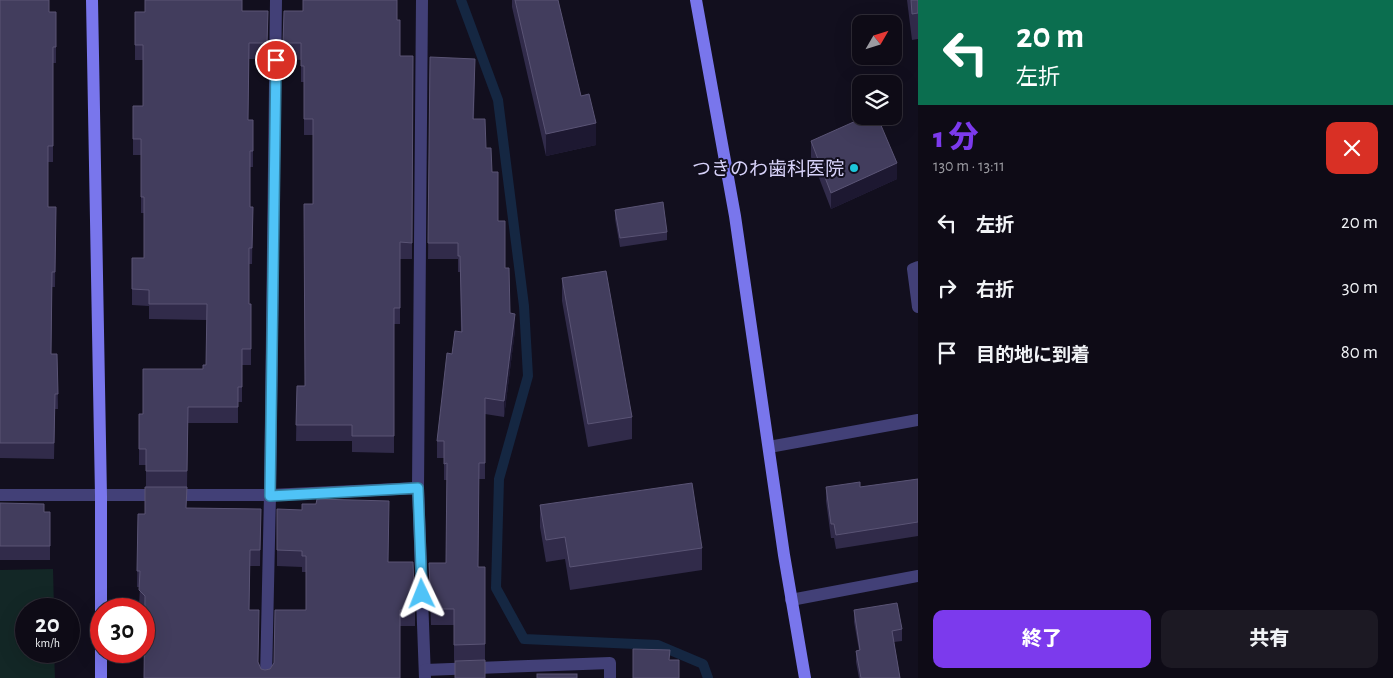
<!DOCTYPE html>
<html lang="ja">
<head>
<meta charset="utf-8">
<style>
	body { margin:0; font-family:"Alegreya Sans","Noto Sans JP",sans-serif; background:#1c1923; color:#f1f3f6; height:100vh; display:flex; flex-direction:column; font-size:19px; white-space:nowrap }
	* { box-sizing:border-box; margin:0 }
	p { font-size:16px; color:#9b9ba1 }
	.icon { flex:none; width:28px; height:28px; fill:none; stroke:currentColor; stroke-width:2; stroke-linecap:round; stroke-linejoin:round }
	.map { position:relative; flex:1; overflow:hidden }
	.sheet { display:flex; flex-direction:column; background:#0e0b16; width:475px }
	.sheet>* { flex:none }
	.banner { background:#0b6e4f; color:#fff; overflow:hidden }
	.needle { width:32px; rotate:51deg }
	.fabs { position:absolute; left:852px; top:15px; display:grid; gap:10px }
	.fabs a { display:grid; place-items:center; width:50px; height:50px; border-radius:10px; background:#0e0b16; box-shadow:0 5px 20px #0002,0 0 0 1px #2e2b35; font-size:25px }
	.speed { position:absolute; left:15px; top:598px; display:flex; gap:10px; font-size:25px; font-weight:700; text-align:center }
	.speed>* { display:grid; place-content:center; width:65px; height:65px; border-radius:50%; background:#0e0b16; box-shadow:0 5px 20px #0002,0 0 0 1px #2e2b35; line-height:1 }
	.speed small { font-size:12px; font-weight:400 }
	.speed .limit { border:8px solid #d22; background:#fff; color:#111 }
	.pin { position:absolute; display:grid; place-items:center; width:42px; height:42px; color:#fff; margin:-21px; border:2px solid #fff; border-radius:50%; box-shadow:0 1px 5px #0007 }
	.me { position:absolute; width:55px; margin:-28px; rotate:358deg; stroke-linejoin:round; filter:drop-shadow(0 0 4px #0008) }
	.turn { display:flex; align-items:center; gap:18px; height:105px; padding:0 15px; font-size:22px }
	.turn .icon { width:65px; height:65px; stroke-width:2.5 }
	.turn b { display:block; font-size:35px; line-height:42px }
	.round { display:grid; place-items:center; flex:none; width:52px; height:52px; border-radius:10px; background:#1c1923 }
	.overview { display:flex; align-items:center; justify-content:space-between; height:85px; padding:0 15px }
	h1 { font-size:30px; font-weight:800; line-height:38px; color:#7c3aed }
	.cta { display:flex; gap:10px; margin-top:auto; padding:10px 15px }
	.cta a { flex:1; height:58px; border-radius:10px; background:#7c3aed; color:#fff; font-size:20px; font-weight:800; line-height:58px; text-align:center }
	.cta a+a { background:#1c1923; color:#f1f3f6 }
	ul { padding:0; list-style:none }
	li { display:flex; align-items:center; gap:15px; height:65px; padding:0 15px }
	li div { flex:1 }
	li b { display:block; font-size:19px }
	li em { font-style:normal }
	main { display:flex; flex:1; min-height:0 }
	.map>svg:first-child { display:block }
	.green { fill:#132726 }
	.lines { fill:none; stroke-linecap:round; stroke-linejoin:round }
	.stream { stroke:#152742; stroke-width:10 }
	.lane { stroke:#424077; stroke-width:12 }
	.street { stroke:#424077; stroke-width:12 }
	.secondary { stroke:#7976ec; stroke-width:12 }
	.wall { fill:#312b4a }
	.shaded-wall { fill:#1d1831 }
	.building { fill:#423d5d; stroke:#5a5475 }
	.route-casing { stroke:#337fa1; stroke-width:12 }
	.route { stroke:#4fc3f7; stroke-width:9 }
	.poi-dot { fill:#1dc6da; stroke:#120f1e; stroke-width:2 }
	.labels { text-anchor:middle; stroke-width:4; stroke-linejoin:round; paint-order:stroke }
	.poi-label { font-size:19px; fill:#d7d2f9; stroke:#120f1e; text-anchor:end }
</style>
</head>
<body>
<main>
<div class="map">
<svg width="918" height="678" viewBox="0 0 918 678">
	<rect width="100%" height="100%" fill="#120f1e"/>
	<polygon class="green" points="53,569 54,609 26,609 26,651 54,651 55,678 0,678 0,570"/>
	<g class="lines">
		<polyline class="stream" points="461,0 498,100 524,306 528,376 499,479 496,588 524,639 658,645 703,664 708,678"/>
		<g class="lane">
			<polyline points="918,267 913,269 918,307"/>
			<polyline points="769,447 918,420"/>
		</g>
		<g class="street">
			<polyline points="422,0 418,488 425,678"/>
			<polyline points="0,495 270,495 418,488"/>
			<polyline points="791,600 918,576"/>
			<polyline points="425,670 610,663 610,678"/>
			<polyline points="266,678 270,495 276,0"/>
		</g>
		<g class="secondary">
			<polyline points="92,0 101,496 101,678"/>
			<polyline points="696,0 735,216 784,555 805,678"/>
		</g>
	</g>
	<g class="wall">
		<polygon points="0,0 49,12 56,12 56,63 53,63 53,162 48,162 48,207 56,207 55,287 52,287 51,354 57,354 58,409 55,409 54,459 0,458"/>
		<polygon points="512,0 558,0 581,96 596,145 546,156 512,7"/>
		<polygon points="907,0 918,0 918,39 912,40"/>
		<polygon points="268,11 267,59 249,59 248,120 253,120 253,167 250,167 250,207 253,207 252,264 249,264 249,304 251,304 251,365 242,365 242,402 238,402 238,423 188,423 187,487 146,487 146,465 139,465 139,414 143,414 203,369 206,365 207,320 149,319 149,306 132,305 132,258 144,258 144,213 141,213 141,155 133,155 133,106 143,106 143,60 135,60 135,12"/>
		<polygon points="284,11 397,20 400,56 413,56 412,259 400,259 400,324 394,324 394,453 352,452 352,441 296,441 297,386 305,386 313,204 313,135 304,135 304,82 301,82 301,60 283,59"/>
		<polygon points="430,57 475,75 474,119 486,148 492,172 498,221 505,268 510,313 515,330 504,417 485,414 485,479 479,479 478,567 485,567 485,660 454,661 454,625 431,625 429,563 446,563 447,480 444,480 444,458 437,458 437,441 452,354 461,332 460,272 458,272 458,259 428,259"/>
		<polygon points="811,141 897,179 831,209 811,157"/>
		<polygon points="615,210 667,232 667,240 620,247 615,219"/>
		<polygon points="562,278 632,417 632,439 588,447 562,301"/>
		<polygon points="918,479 918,536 836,549 834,538 831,538 826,501 826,487 860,487"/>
		<polygon points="0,503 44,512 50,512 50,560 0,560"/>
		<polygon points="540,505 702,548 702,570 570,590 565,559 546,562 540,527"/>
		<polygon points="187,508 261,509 260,566 250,566 249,610 258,663 261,669 265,670 270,669 306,610 306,572 302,572 302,567 277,566 277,509 388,562 415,610 415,626 400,626 400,678 144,678 144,609 142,609 139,606 140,587 137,587 138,514 145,514"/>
		<polygon points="854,610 902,629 902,641 894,642 900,678 859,678 856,662 856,651 859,650 854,622"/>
	</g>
	<g class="shaded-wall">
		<polygon points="596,123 596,145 546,156 546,134"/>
		<polygon points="897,163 897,179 831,209 831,193"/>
		<polygon points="515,314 515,330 504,417 504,401"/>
	</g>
	<g class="building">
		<polygon points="0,0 49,0 49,12 56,12 56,47 53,47 53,146 48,146 48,207 56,207 55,272 52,272 51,354 57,354 58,394 55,394 54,443 0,443"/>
		<polygon points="145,0 242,0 242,11 268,11 267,43 249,43 248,120 253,120 253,151 250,151 250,207 253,207 252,248 249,248 249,304 251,304 251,349 242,349 242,387 238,387 238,407 188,407 187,471 146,471 146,449 139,449 139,414 143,414 143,369 203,369 203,365 206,365 207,304 149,304 149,290 132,289 132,258 144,258 144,197 141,197 141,139 133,139 133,106 143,106 143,45 135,45 135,12 145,12"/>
		<polygon points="303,0 397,0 397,20 400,20 400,56 413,56 412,243 400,242 400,308 394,308 394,436 352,436 352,425 296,425 297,386 305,386 304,204 313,204 313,119 304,119 304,66 301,66 301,43 283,43 284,11 303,11"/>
		<polygon points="515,0 558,0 581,96 589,94 596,123 546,134"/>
		<polygon points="911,0 918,0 918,13 912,14"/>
		<polygon points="430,57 475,59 473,119 485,119 486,148 491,148 492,172 498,172 498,221 505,221 505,268 509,268 510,313 515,314 504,401 485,398 485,463 479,463 478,567 485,567 485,644 454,645 454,609 431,609 429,563 446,563 447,463 444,464 444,441 437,441 447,353 452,354 455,331 462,332 460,256 458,256 458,243 428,243"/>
		<polygon points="867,116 877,116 897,163 831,193 811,141"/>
		<polygon points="663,202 667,232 620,238 615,210"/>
		<polygon points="606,271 632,417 588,424 562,278"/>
		<polygon points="918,479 918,522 836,535 834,524 831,524 826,487 860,482 860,487"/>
		<polygon points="692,483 702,548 570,567 565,537 546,540 540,505"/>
		<polygon points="145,487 187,487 186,508 261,509 260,550 250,550 249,610 259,610 258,662 261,669 265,670 270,669 274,663 275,610 306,610 306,556 302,556 302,551 277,550 277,509 302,510 302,504 316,504 317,499 389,501 388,562 413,562 415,610 400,610 400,678 144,678 145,596 139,590 140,571 137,571 138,514 145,514"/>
		<polygon points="0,503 44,504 44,512 50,512 50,546 0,546"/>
		<polygon points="897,603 902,629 892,631 900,678 861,678 856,651 860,650 854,610"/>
		<polygon points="633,649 670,650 669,660 679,660 679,678 633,678"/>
		<polygon points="485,660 485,678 455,678 455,661"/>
		<rect x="537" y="674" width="40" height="4"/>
	</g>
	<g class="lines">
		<defs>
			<polyline id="route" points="276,60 270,496 418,488 422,594"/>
		</defs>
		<use href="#route" class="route-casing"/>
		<use href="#route" class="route"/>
	</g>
	<circle class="poi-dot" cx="854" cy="168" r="5"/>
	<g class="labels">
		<g class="poi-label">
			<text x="844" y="175">つきのわ歯科医院</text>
		</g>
	</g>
</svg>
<div class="fabs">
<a><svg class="needle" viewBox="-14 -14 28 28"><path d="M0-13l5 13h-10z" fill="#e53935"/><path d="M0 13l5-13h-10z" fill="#9b9ba1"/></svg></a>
<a><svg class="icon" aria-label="layers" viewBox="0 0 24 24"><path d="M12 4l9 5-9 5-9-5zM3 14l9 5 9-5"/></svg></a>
</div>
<div class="speed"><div>20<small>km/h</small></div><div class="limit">30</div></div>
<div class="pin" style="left:276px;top:60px;background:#d93025"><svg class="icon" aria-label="arrive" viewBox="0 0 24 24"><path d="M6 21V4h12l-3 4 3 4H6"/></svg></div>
<svg class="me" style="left:422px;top:594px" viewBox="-20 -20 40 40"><path d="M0-17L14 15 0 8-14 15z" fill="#4fc3f7" stroke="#fff" stroke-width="4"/></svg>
</div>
<section class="sheet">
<div class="banner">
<div class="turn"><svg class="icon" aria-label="left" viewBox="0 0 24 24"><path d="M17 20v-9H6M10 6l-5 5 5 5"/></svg><div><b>20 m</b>左折</div></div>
</div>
<div class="overview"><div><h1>1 分</h1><p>130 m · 13:11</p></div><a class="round" style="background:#d93025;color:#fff"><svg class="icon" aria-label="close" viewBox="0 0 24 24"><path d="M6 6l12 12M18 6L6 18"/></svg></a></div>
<ul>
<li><svg class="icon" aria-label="left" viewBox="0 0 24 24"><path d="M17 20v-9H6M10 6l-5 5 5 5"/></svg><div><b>左折</b></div><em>20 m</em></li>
<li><svg class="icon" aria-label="right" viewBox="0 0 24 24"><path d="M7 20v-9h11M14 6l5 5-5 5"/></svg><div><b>右折</b></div><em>30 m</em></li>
<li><svg class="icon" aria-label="arrive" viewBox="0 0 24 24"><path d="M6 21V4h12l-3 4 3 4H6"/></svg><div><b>目的地に到着</b></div><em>80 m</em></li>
</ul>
<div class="cta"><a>終了</a><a>共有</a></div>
</section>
</main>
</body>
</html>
